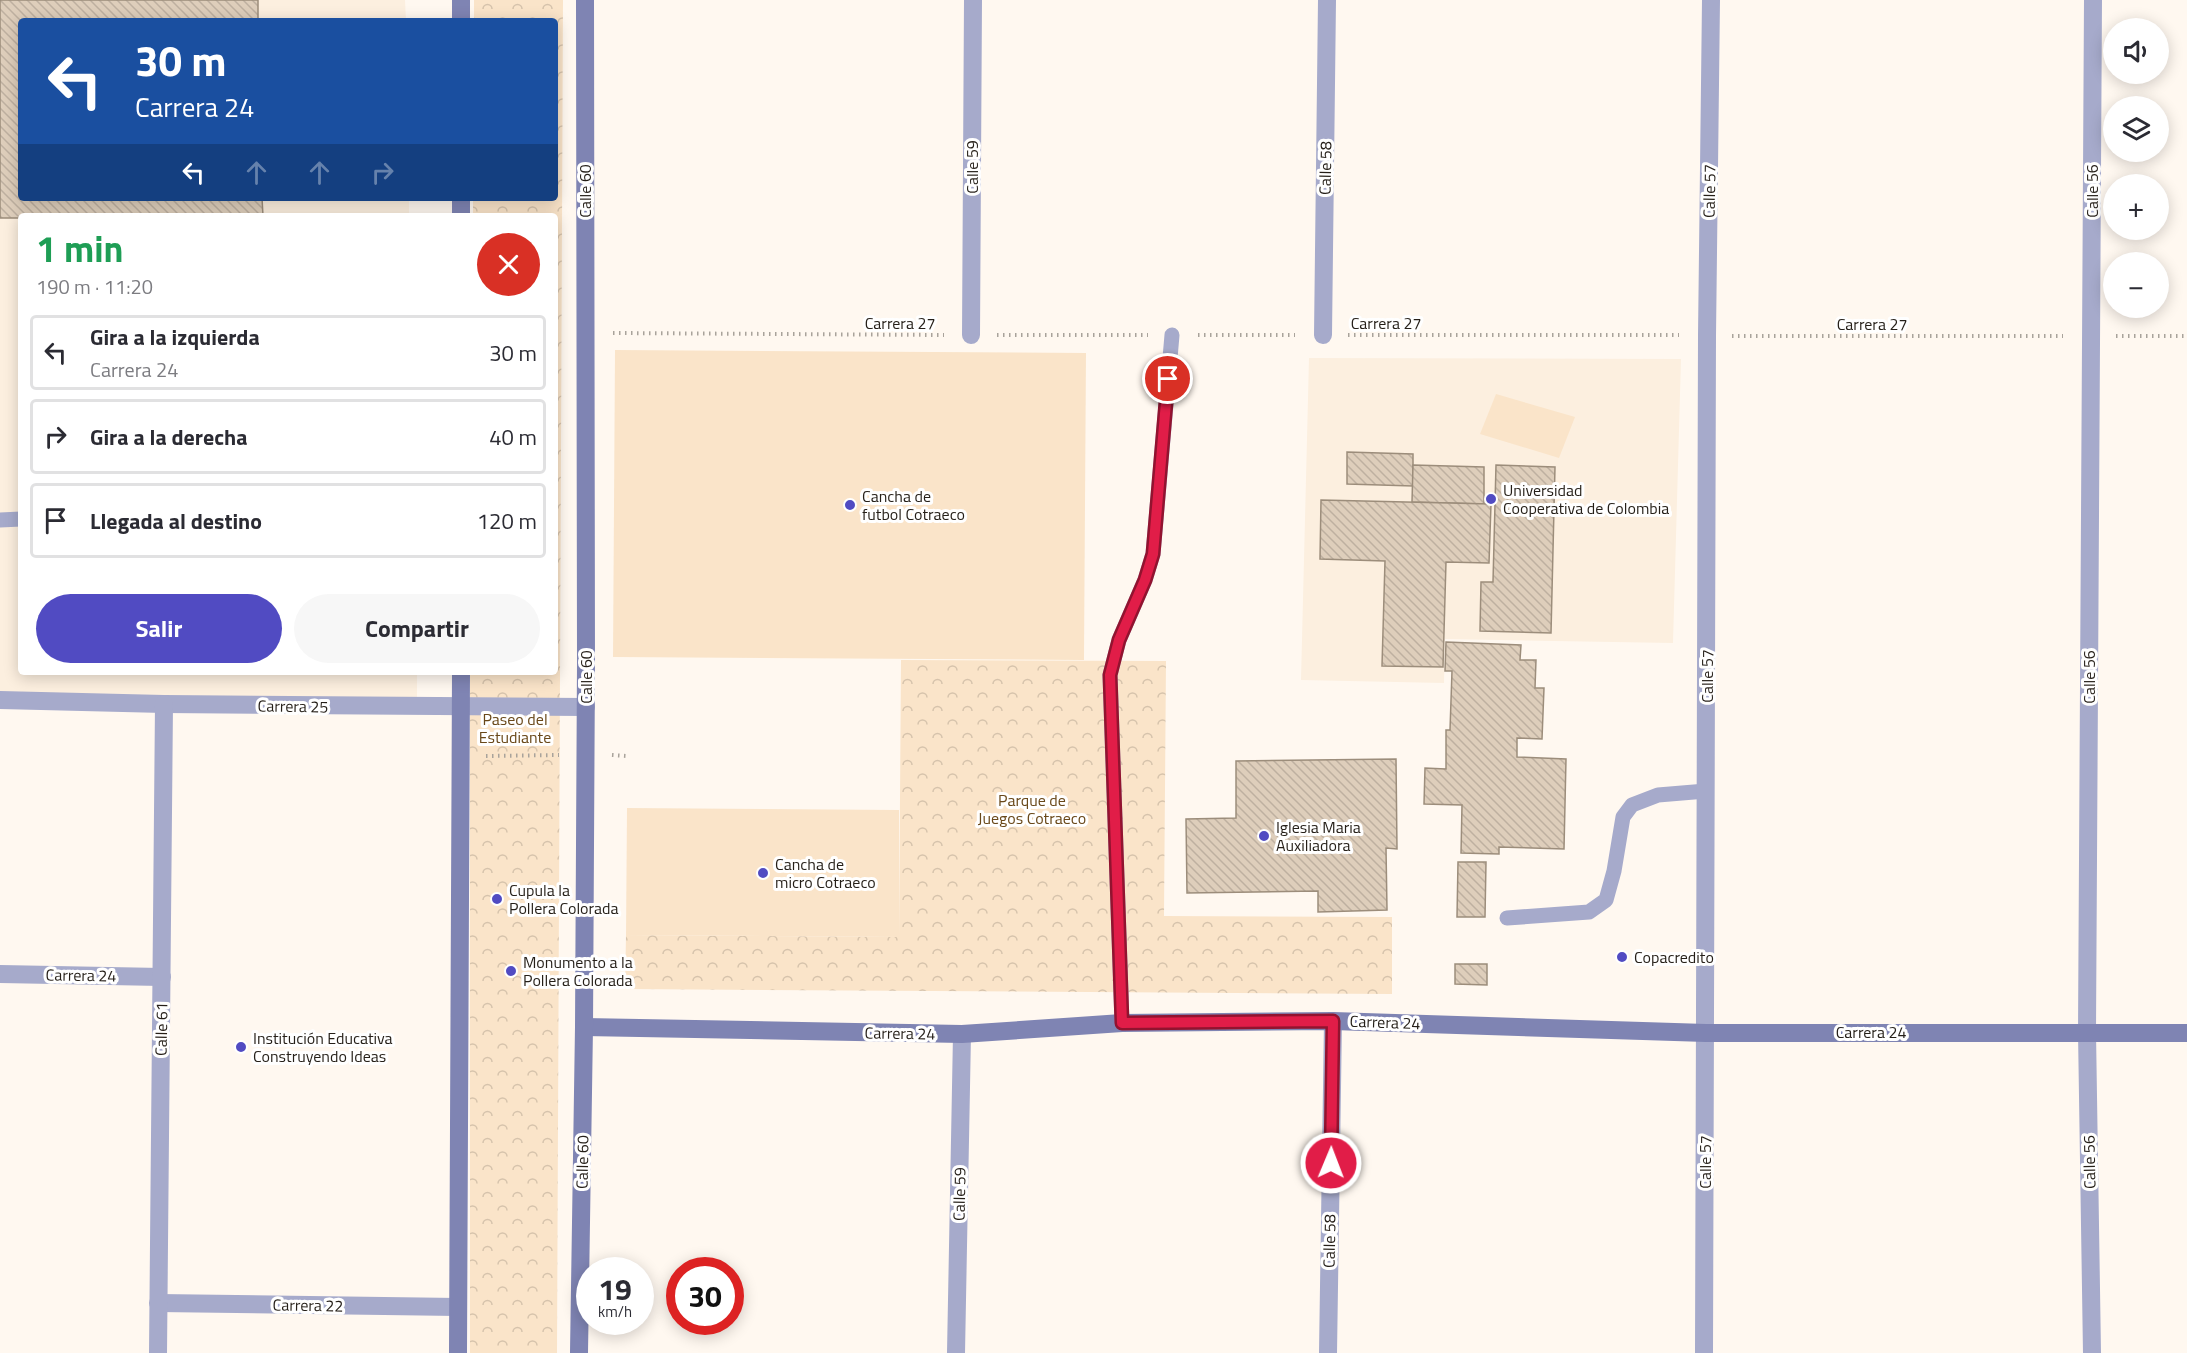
<!DOCTYPE html>
<html lang="es">
<head>
<meta charset="utf-8">
<style>
	body { margin:0; font-family:"Titillium Web",sans-serif; background:#f7f7f7; color:#2b2b33; height:100vh; display:flex; flex-direction:column; font-size:22px; white-space:nowrap }
	* { box-sizing:border-box; margin:0 }
	p { font-size:20px; color:#7c7c81 }
	.icon { flex:none; width:33px; height:33px; fill:none; stroke:currentColor; stroke-width:2; stroke-linecap:round; stroke-linejoin:round }
	.map { position:relative; flex:1; overflow:hidden }
	.details { position:absolute; left:18px; top:213px; width:540px; height:462px; display:flex; flex-direction:column; background:#fff; border-radius:6px; box-shadow:0 3px 15px #0003 }
	.details>* { flex:none }
	.guide { position:absolute; left:18px; top:18px; width:540px; height:183px; border-radius:6px; box-shadow:0 3px 15px #0003; background:#1a4fa0; color:#fff; overflow:hidden }
	.tools { position:absolute; left:2103px; top:18px; display:grid; gap:12px }
	.tools a { display:grid; place-items:center; width:66px; height:66px; border-radius:50%; background:#fff; box-shadow:0 3px 15px #0003; font-size:30px }
	.speed { position:absolute; left:576px; top:1257px; display:flex; gap:12px; font-size:30px; font-weight:700; text-align:center }
	.speed>* { display:grid; place-content:center; width:78px; height:78px; border-radius:50%; background:#fff; box-shadow:0 3px 15px #0003; line-height:1 }
	.speed small { font-size:15px; font-weight:400 }
	.speed .limit { border:9px solid #d22; background:#fff; color:#111 }
	.pin { position:absolute; display:grid; place-items:center; width:51px; height:51px; color:#fff; margin:-26px; border:3px solid #fff; border-radius:50%; box-shadow:0 2px 6px #0007 }
	.me { position:absolute; width:66px; margin:-33px; rotate:1deg; stroke-linejoin:round; filter:drop-shadow(0 0 4px #0008) }
	.turn { display:flex; align-items:center; gap:21px; height:126px; padding:0 18px; font-size:27px }
	.turn .icon { width:78px; height:78px; stroke-width:2.5 }
	.turn b { display:block; font-size:42px; line-height:51px }
	.lanes { display:flex; align-items:center; height:57px; padding:0 18px; background:#0003; justify-content:center; gap:30px; direction:ltr }
	.lanes .off { opacity:.35 }
	.round { display:grid; place-items:center; flex:none; width:63px; height:63px; border-radius:32px; background:#f7f7f7 }
	.summary { display:flex; align-items:center; justify-content:space-between; height:102px; padding:0 18px }
	h1 { font-size:36px; font-weight:700; line-height:45px; color:#1e9e55 }
	.primary-button { display:flex; gap:12px; margin-top:auto; padding:12px 18px }
	.primary-button a { flex:1; height:69px; border-radius:36px; background:#514bc2; color:#fff; font-size:24px; font-weight:700; line-height:69px; text-align:center }
	.primary-button a+a { background:#f7f7f7; color:#2b2b33 }
	ul { padding:0; list-style:none }
	li { display:flex; align-items:center; gap:18px; height:75px; margin:0 12px 9px; padding:0 6px; border:3px solid #e1e1e2; border-radius:6px }
	li div { flex:1 }
	li b { display:block; font-size:22px }
	li em { font-style:normal }
	.map>svg:first-child { display:block }
	.built { fill:#fcefdf }
	.forest { fill:url(#forest-crowns) }
	.pitch { fill:#fae4c9 }
	.building { fill:url(#building-back-hatch); stroke:#9c8d7b; stroke-width:1.5 }
	.lines { fill:none; stroke-linecap:round; stroke-linejoin:round }
	.path { stroke:#a9a39b; stroke-width:4; stroke-dasharray:1.5 4.5; stroke-linecap:butt }
	.lane { stroke:#a6aacb; stroke-width:15 }
	.street { stroke:#a6aacb; stroke-width:18 }
	.secondary { stroke:#7f84b3; stroke-width:18 }
	.route-casing { stroke:#92132f; stroke-width:15 }
	.route { stroke:#e11d48; stroke-width:10 }
	.poi-dot { fill:#514bc2; stroke:#fff; stroke-width:2 }
	.labels { text-anchor:middle; stroke-width:6; stroke-linejoin:round; paint-order:stroke }
	.street-label { font-size:16px; fill:#251f18; stroke:#fff }
	.poi-label { font-size:16px; fill:#251f18; stroke:#fff; text-anchor:start }
	.park-label { font-size:16px; fill:#694819; stroke:#fff }
</style>
</head>
<body>
<div class="map">
<svg width="2187" height="1353" viewBox="0 0 2187 1353">
	<defs>
		<pattern id="forest-crowns" width="20" height="18" patternUnits="userSpaceOnUse" patternTransform="scale(1.5)"><rect width="20" height="18" fill="#fae4c9"/><path d="M2 6a3 3 0 1 1 6 0M12 15a3 3 0 1 1 6 0" fill="none" stroke="#d6c3ac"/></pattern>
		<pattern id="building-back-hatch" width="6" height="6" patternUnits="userSpaceOnUse" patternTransform="scale(1.5)"><rect width="6" height="6" fill="#decebb"/><path d="M-1 5l2 2M0 0l6 6M5-1l2 2" fill="none" stroke="#beb0a0"/></pattern>
	</defs>
	<rect width="100%" height="100%" fill="#fff8f0"/>
	<g class="built">
		<polygon points="0,0 405,0 406,21 21,21 21,198 409,198 409,216 21,216 21,672 417,672 417,703 0,694"/>
		<polygon points="1309,358 1681,359 1673,643 1445,639 1444,683 1301,680"/>
	</g>
	<g class="forest">
		<polygon points="474,0 563,0 557,1353 470,1353 470,672 555,672 555,216 473,216 473,198 555,198 555,21 474,21"/>
		<polygon points="901,660 1166,661 1164,916 1392,917 1392,994 625,989 626,935 899,937"/>
	</g>
	<g class="pitch">
		<polygon points="615,350 1086,353 1084,660 613,657"/>
		<polygon points="1496,394 1575,417 1559,458 1480,434"/>
		<polygon points="627,808 899,810 899,937 626,935"/>
	</g>
	<g class="building">
		<polygon points="0,0 258,0 258,21 21,21 21,198 262,198 263,216 21,216 21,218 0,218"/>
		<polygon points="1347,452 1413,454 1413,486 1347,484"/>
		<polygon points="1413,465 1484,467 1484,504 1412,502"/>
		<polygon points="1496,465 1555,467 1551,633 1480,631 1481,582 1493,582"/>
		<polygon points="1321,500 1491,504 1489,563 1446,562 1443,667 1382,666 1385,561 1320,559"/>
		<polygon points="1446,642 1521,645 1520,660 1536,660 1535,688 1544,688 1542,739 1517,738 1517,757 1566,759 1564,849 1499,847 1499,854 1461,853 1462,805 1424,804 1425,768 1446,769 1446,730 1450,730 1452,671 1445,671"/>
		<polygon points="1396,759 1397,849 1386,848 1387,910 1318,912 1318,891 1187,893 1186,819 1236,818 1236,761"/>
		<polygon points="1458,862 1486,862 1485,917 1457,917"/>
		<polygon points="1455,964 1487,964 1487,985 1455,984"/>
	</g>
	<g class="lines">
		<g class="path">
			<polyline points="613,333 944,335"/>
			<polyline points="997,335 1148,335"/>
			<polyline points="1198,335 1295,335"/>
			<polyline points="1348,335 1679,335"/>
			<polyline points="1732,336 2063,336"/>
			<polyline points="2116,336 2187,336"/>
			<polyline points="612,755 627,756"/>
			<polyline points="486,756 559,755"/>
		</g>
		<g class="lane">
			<polyline points="0,520 21,519"/>
			<polyline points="1507,918 1589,912 1606,900 1614,871 1623,817 1632,805 1658,795 1706,791"/>
			<polyline points="1122,1023 1110,675 1119,640 1145,580 1153,554 1172,335"/>
		</g>
		<g class="street">
			<polyline points="971,335 973,0"/>
			<polyline points="1323,335 1327,0"/>
			<polyline points="0,700 164,704 586,707"/>
			<polyline points="0,974 162,977"/>
			<polyline points="158,1303 458,1307"/>
			<polyline points="158,1353 164,704"/>
			<polyline points="956,1353 962,1034"/>
			<polyline points="1328,1353 1333,1021"/>
			<polyline points="1704,1353 1707,336 1711,0"/>
			<polyline points="2092,1353 2087,1032 2093,0"/>
		</g>
		<g class="secondary">
			<polyline points="461,0 461,21"/>
			<polyline points="461,198 461,216"/>
			<polyline points="584,1027 962,1034 1122,1023 1333,1021 1706,1033 2187,1033"/>
			<polyline points="458,1353 461,672"/>
			<polyline points="579,1353 584,1027 586,663 585,0"/>
		</g>
	</g>
	<g class="lines">
		<defs>
			<polyline id="route" points="1168,379 1153,554 1145,580 1119,640 1110,675 1122,1023 1333,1021 1331,1163"/>
		</defs>
		<use href="#route" class="route-casing"/>
		<use href="#route" class="route"/>
	</g>
	<g class="poi-dot">
		<circle cx="1491" cy="499" r="6"/>
		<circle cx="850" cy="505" r="6"/>
		<circle cx="1264" cy="836" r="6"/>
		<circle cx="763" cy="873" r="6"/>
		<circle cx="497" cy="899" r="6"/>
		<circle cx="1622" cy="957" r="6"/>
		<circle cx="511" cy="971" r="6"/>
		<circle cx="241" cy="1047" r="6"/>
	</g>
	<g class="labels">
		<g class="street-label">
			<text transform="translate(972 167) rotate(-90)" y="6">Calle 59</text>
			<text transform="translate(1325 168) rotate(-89)" y="6">Calle 58</text>
			<text transform="translate(585 191) rotate(-90)" y="6">Calle 60</text>
			<text transform="translate(1709 191) rotate(-89)" y="6">Calle 57</text>
			<text transform="translate(2092 191) rotate(-90)" y="6">Calle 56</text>
			<text x="900" y="329">Carrera 27</text>
			<text x="1386" y="329">Carrera 27</text>
			<text x="1872" y="330">Carrera 27</text>
			<text transform="translate(1707 676) rotate(-90)" y="6">Calle 57</text>
			<text transform="translate(586 677) rotate(-90)" y="6">Calle 60</text>
			<text transform="translate(2089 677) rotate(-90)" y="6">Calle 56</text>
			<text transform="translate(293 706) rotate(1)" y="6">Carrera 25</text>
			<text transform="translate(81 975) rotate(1)" y="6">Carrera 24</text>
			<text transform="translate(1385 1022) rotate(2)" y="6">Carrera 24</text>
			<text transform="translate(161 1029) rotate(-89)" y="6">Calle 61</text>
			<text x="1871" y="1038">Carrera 24</text>
			<text transform="translate(900 1033) rotate(1)" y="6">Carrera 24</text>
			<text transform="translate(582 1162) rotate(-89)" y="6">Calle 60</text>
			<text transform="translate(1705 1162) rotate(-90)" y="6">Calle 57</text>
			<text transform="translate(2089 1162) rotate(-91)" y="6">Calle 56</text>
			<text transform="translate(959 1194) rotate(-89)" y="6">Calle 59</text>
			<text transform="translate(1329 1241) rotate(-89)" y="6">Calle 58</text>
			<text transform="translate(308 1305) rotate(1)" y="6">Carrera 22</text>
		</g>
		<g class="poi-label">
			<text x="1503" y="496">Universidad<tspan x="1503" dy="18">Cooperativa de Colombia</tspan></text>
			<text x="862" y="502">Cancha de<tspan x="862" dy="18">futbol Cotraeco</tspan></text>
			<text x="1276" y="833">Iglesia Maria<tspan x="1276" dy="18">Auxiliadora</tspan></text>
			<text x="775" y="870">Cancha de<tspan x="775" dy="18">micro Cotraeco</tspan></text>
			<text x="509" y="896">Cupula la<tspan x="509" dy="18">Pollera Colorada</tspan></text>
			<text x="1634" y="963">Copacredito</text>
			<text x="523" y="968">Monumento a la<tspan x="523" dy="18">Pollera Colorada</tspan></text>
			<text x="253" y="1044">Institución Educativa<tspan x="253" dy="18">Construyendo Ideas</tspan></text>
		</g>
		<g class="park-label">
			<text x="515" y="725">Paseo del<tspan x="515" dy="18">Estudiante</tspan></text>
			<text x="1032" y="806">Parque de<tspan x="1032" dy="18">Juegos Cotraeco</tspan></text>
		</g>
	</g>
</svg>
<div class="tools">
<a><svg class="icon" aria-label="sound" viewBox="0 0 24 24"><path d="M4 9h4l5-4v14l-5-4H4zM17 9q2 3 0 6"/></svg></a>
<a><svg class="icon" aria-label="layers" viewBox="0 0 24 24"><path d="M12 4l9 5-9 5-9-5zM3 14l9 5 9-5"/></svg></a>
<a>+</a>
<a>−</a>
</div>
<div class="speed"><div>19<small>km/h</small></div><div class="limit">30</div></div>
<div class="pin" style="left:1168px;top:379px;background:#d93025"><svg class="icon" aria-label="arrive" viewBox="0 0 24 24"><path d="M6 21V4h12l-3 4 3 4H6"/></svg></div>
<svg class="me" style="left:1331px;top:1163px" viewBox="-20 -20 40 40"><circle r="17" fill="#e11d48" stroke="#fff" stroke-width="3"/><path d="M0-11L8 9 0 5-8 9z" fill="#fff"/></svg>
<div class="guide">
<div class="turn"><svg class="icon" aria-label="left" viewBox="0 0 24 24"><path d="M17 20v-9H6M10 6l-5 5 5 5"/></svg><div><b>30 m</b>Carrera 24</div></div>
<div class="lanes"><svg class="icon" aria-label="left" viewBox="0 0 24 24"><path d="M17 20v-9H6M10 6l-5 5 5 5"/></svg><svg class="icon off" aria-label="ahead" viewBox="0 0 24 24"><path d="M12 20V5M6 11l6-6 6 6"/></svg><svg class="icon off" aria-label="ahead" viewBox="0 0 24 24"><path d="M12 20V5M6 11l6-6 6 6"/></svg><svg class="icon off" aria-label="right" viewBox="0 0 24 24"><path d="M7 20v-9h11M14 6l5 5-5 5"/></svg></div>
</div>
<section class="details">
<div class="summary"><div><h1>1 min</h1><p>190 m · 11:20</p></div><a class="round" style="background:#d93025;color:#fff"><svg class="icon" aria-label="close" viewBox="0 0 24 24"><path d="M6 6l12 12M18 6L6 18"/></svg></a></div>
<ul>
<li><svg class="icon" aria-label="left" viewBox="0 0 24 24"><path d="M17 20v-9H6M10 6l-5 5 5 5"/></svg><div><b>Gira a la izquierda</b><p>Carrera 24</p></div><em>30 m</em></li>
<li><svg class="icon" aria-label="right" viewBox="0 0 24 24"><path d="M7 20v-9h11M14 6l5 5-5 5"/></svg><div><b>Gira a la derecha</b></div><em>40 m</em></li>
<li><svg class="icon" aria-label="arrive" viewBox="0 0 24 24"><path d="M6 21V4h12l-3 4 3 4H6"/></svg><div><b>Llegada al destino</b></div><em>120 m</em></li>
</ul>
<div class="primary-button"><a>Salir</a><a>Compartir</a></div>
</section>
</div>
</body>
</html>
